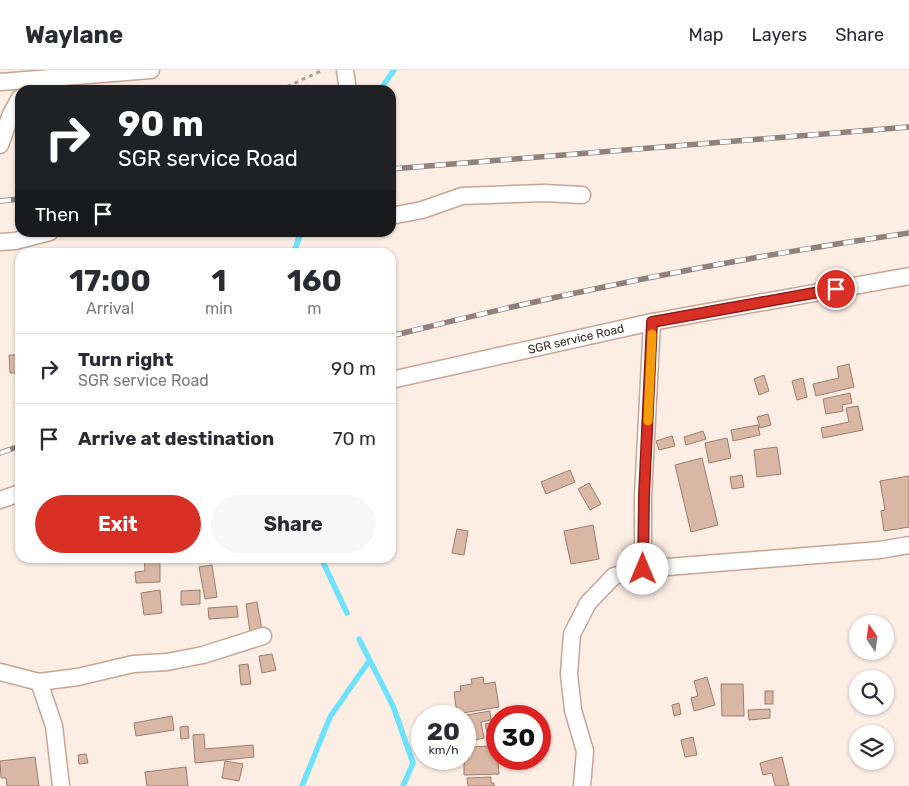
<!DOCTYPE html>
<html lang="en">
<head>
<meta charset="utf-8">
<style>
	body { margin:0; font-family:Rubik,sans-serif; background:#f7f7f7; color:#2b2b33; height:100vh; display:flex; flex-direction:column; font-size:19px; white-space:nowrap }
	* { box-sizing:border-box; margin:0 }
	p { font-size:16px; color:#7c7c81 }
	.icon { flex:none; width:28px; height:28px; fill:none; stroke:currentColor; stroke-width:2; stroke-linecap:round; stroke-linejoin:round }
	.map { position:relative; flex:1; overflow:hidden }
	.drawer { position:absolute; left:15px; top:178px; width:381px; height:315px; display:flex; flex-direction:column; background:#fff; border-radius:15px; box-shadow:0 1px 4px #0004 }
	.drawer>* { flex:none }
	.hud { position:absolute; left:15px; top:15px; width:381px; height:152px; border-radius:15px; box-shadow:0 1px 4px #0004; background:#202124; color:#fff; overflow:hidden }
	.needle { width:32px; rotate:347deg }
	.buttons { position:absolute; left:849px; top:545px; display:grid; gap:10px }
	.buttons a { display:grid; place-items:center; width:45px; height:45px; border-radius:50%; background:#fff; box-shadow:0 1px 4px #0004; font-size:25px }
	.speed { position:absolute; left:411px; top:635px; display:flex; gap:10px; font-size:25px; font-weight:700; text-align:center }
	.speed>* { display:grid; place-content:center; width:65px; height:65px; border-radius:50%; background:#fff; box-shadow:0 1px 4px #0004; line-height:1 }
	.speed small { font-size:12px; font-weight:400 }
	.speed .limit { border:8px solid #d22; background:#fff; color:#111 }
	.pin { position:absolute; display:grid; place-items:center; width:42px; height:42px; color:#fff; margin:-21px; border:2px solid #fff; border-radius:50%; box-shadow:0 1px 5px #0007 }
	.me { position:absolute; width:55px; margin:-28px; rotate:0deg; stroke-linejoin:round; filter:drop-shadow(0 0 4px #0008) }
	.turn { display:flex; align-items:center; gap:18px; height:105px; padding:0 20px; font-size:22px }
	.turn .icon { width:65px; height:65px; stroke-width:2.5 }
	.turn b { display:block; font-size:35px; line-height:42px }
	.then { display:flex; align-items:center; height:48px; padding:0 20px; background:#0003; gap:10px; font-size:19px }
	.eta { display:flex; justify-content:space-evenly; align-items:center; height:85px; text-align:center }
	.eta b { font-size:30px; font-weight:700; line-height:35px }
	.cta { display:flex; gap:10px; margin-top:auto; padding:10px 20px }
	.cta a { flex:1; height:58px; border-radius:30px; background:#d93025; color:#fff; font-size:20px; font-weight:700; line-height:58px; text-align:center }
	.cta a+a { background:#f7f7f7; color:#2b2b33 }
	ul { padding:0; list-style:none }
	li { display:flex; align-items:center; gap:15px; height:70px; padding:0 20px; border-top:1px solid #e1e1e2 }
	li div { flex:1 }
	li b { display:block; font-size:19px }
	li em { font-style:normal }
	header { display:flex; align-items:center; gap:30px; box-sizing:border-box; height:70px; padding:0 25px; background:#fff; border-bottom:1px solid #e1e1e2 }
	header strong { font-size:24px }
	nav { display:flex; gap:28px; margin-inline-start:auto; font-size:18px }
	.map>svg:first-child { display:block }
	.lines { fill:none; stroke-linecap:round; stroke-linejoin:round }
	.stream { stroke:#6ce2fb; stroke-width:5.5 }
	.building { fill:#dab7a5; stroke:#9d7d6c }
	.street-casing { stroke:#c7a594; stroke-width:19 }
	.path { stroke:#ae9f98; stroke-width:3; stroke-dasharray:4 4; stroke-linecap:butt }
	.street { stroke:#fff; stroke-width:16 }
	.rail-casing { stroke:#90827b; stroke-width:5.5 }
	.rail { stroke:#fff; stroke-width:4; stroke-dasharray:11; stroke-linecap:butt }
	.route-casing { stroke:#8d1f18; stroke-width:12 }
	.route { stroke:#d93025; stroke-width:9 }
	.slow { stroke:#f59e0b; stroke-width:9 }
	.labels { text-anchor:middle; stroke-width:4; stroke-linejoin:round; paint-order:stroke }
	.street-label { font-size:12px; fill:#3b2d27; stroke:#fff }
</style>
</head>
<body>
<header>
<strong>Waylane</strong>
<nav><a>Map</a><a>Layers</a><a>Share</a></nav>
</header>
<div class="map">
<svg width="909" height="716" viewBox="0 0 909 716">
	<rect width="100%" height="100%" fill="#fcede5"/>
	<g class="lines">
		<g class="stream">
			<polyline points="380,20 394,0"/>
			<polyline points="294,182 301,162"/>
			<polyline points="321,488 347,543"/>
			<polyline points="359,569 393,636 413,693 403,716"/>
			<polyline points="302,716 330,647 369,591"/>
		</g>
	</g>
	<g class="building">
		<polygon points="9,285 20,285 20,303 10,303"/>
		<polygon points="849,294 854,317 816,326 813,314 839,308 837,297"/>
		<polygon points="764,305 769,321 759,325 754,309"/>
		<polygon points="803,308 807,327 797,330 792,311"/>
		<polygon points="850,323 852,333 842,335 843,341 826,344 823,329"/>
		<polygon points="858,336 863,360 823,368 821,358 849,352 846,338"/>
		<polygon points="768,344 771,355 760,358 757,347"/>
		<polygon points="758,355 760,365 733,371 731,360"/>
		<polygon points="703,361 706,369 686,375 684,367"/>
		<polygon points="672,366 675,376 659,380 656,371"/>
		<polygon points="727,368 731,388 709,393 705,373"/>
		<polygon points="777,377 781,404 757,407 754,380"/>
		<polygon points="702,388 718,455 691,462 675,395"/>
		<polygon points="570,400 575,412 546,424 541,412"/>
		<polygon points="742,405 744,417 732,419 730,407"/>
		<polygon points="909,406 909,457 884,461 881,441 885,440 880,411"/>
		<polygon points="589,413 601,434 590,440 578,419"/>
		<polygon points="593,455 599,489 571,494 564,461"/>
		<polygon points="457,459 468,461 464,485 452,483"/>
		<polygon points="144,488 160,488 160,512 136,513 135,502 145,501"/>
		<polygon points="212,495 217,527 205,529 199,497"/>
		<polygon points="160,520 162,543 144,545 141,523"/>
		<polygon points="200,520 200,534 181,535 181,521"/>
		<polygon points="257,532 262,560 250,562 246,534"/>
		<polygon points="237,536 238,547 209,549 208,538"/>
		<polygon points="272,584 276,600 262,603 259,586"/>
		<polygon points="248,594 251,614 241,615 239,595"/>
		<polygon points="483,607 484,614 495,612 499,637 457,644 454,622 461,621 460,616 472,614 471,609"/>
		<polygon points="707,607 715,635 694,641 691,628 698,626 694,611"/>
		<polygon points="721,614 743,614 744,646 722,646"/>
		<rect x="765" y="621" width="8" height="13"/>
		<polygon points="679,633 681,644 674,646 672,635"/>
		<polygon points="770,639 770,648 749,650 748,640"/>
		<polygon points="490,641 491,650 481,652 484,668 475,670 473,660 465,661 465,646 461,646"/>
		<polygon points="172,646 174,660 136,666 134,653"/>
		<polygon points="498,652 498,672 490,673 485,654"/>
		<polygon points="188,656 189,668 181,669 180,657"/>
		<polygon points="204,664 205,679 253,675 254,687 195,693 193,665"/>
		<polygon points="693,667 697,685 685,687 681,670"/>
		<polygon points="497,676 499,704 464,705 464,689 468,686 468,677"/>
		<polygon points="86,684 88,693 79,694 78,685"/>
		<polygon points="35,687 39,716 7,716 6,708 1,708 0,691"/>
		<polygon points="782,687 789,716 775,716 772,703 763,705 760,693"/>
		<polygon points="225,691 243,694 239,711 222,708"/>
		<polygon points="186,697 188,716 147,716 145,702"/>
		<polygon points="491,707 491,713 494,713 494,716 468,716 467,708"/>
	</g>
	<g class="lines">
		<defs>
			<g id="street">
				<polyline points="345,0 348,20"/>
				<polyline points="0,12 151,0"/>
				<polyline points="0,75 11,44 20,28"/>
				<polyline points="391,146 422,140 462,126 544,123 582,125"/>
				<polyline points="0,172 15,171 50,162"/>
				<polyline points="391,310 652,252 909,206"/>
				<polyline points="0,430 20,423"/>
				<polyline points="643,499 643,426 652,252"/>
				<polyline points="0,602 39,612 78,607 133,594 167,592 203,585 263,566"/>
				<polyline points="39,612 54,656 61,716"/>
				<polyline points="582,716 585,681 573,640 569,604 572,564 588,533 614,506 643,499 880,480 909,475"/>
			</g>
		</defs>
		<use href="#street" class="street-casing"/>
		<polyline class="path" points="280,20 323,0"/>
		<use href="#street" class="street"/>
		<defs>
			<g id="rail">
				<polyline points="391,99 909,57"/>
				<polyline points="0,131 20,129"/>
				<path d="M391 266C562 223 735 188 909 163"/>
				<polyline points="0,383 20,376"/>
			</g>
		</defs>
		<use href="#rail" class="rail-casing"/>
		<use href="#rail" class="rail"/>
	</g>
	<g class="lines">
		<defs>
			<polyline id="route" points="643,499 644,426 652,252 836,219"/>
		</defs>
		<use href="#route" class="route-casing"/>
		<use href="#route" class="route"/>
		<polyline class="slow" points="648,351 652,264"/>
	</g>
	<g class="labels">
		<g class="street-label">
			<text transform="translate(576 269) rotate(-13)" y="4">SGR service Road</text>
		</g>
	</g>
</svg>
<div class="buttons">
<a><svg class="needle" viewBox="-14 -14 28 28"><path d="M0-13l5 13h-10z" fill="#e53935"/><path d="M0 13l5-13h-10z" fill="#7c7c81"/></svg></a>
<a><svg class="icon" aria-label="search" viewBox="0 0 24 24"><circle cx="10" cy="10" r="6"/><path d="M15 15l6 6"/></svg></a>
<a><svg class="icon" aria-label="layers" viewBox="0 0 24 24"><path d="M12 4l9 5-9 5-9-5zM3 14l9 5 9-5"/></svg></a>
</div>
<div class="speed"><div>20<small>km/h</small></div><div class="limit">30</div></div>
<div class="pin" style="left:836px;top:219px;background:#d93025"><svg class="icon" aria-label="arrive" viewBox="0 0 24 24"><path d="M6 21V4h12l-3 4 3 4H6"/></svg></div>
<svg class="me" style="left:643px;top:499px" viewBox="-20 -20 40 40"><circle r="19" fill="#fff"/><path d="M0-13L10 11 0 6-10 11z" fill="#d93025"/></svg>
<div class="hud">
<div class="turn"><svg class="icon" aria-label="right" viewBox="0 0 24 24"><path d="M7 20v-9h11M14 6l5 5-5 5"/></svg><div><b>90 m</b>SGR service Road</div></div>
<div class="then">Then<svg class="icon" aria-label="arrive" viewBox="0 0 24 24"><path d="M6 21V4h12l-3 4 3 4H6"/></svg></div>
</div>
<section class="drawer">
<div class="eta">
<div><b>17:00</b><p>Arrival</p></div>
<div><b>1</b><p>min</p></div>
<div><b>160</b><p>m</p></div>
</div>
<ul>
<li><svg class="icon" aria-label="right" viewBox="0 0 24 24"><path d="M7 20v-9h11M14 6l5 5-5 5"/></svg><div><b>Turn right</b><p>SGR service Road</p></div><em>90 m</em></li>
<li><svg class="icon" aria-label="arrive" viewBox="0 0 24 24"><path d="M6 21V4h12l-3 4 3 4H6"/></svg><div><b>Arrive at destination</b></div><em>70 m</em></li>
</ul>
<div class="cta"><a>Exit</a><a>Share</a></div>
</section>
</div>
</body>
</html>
